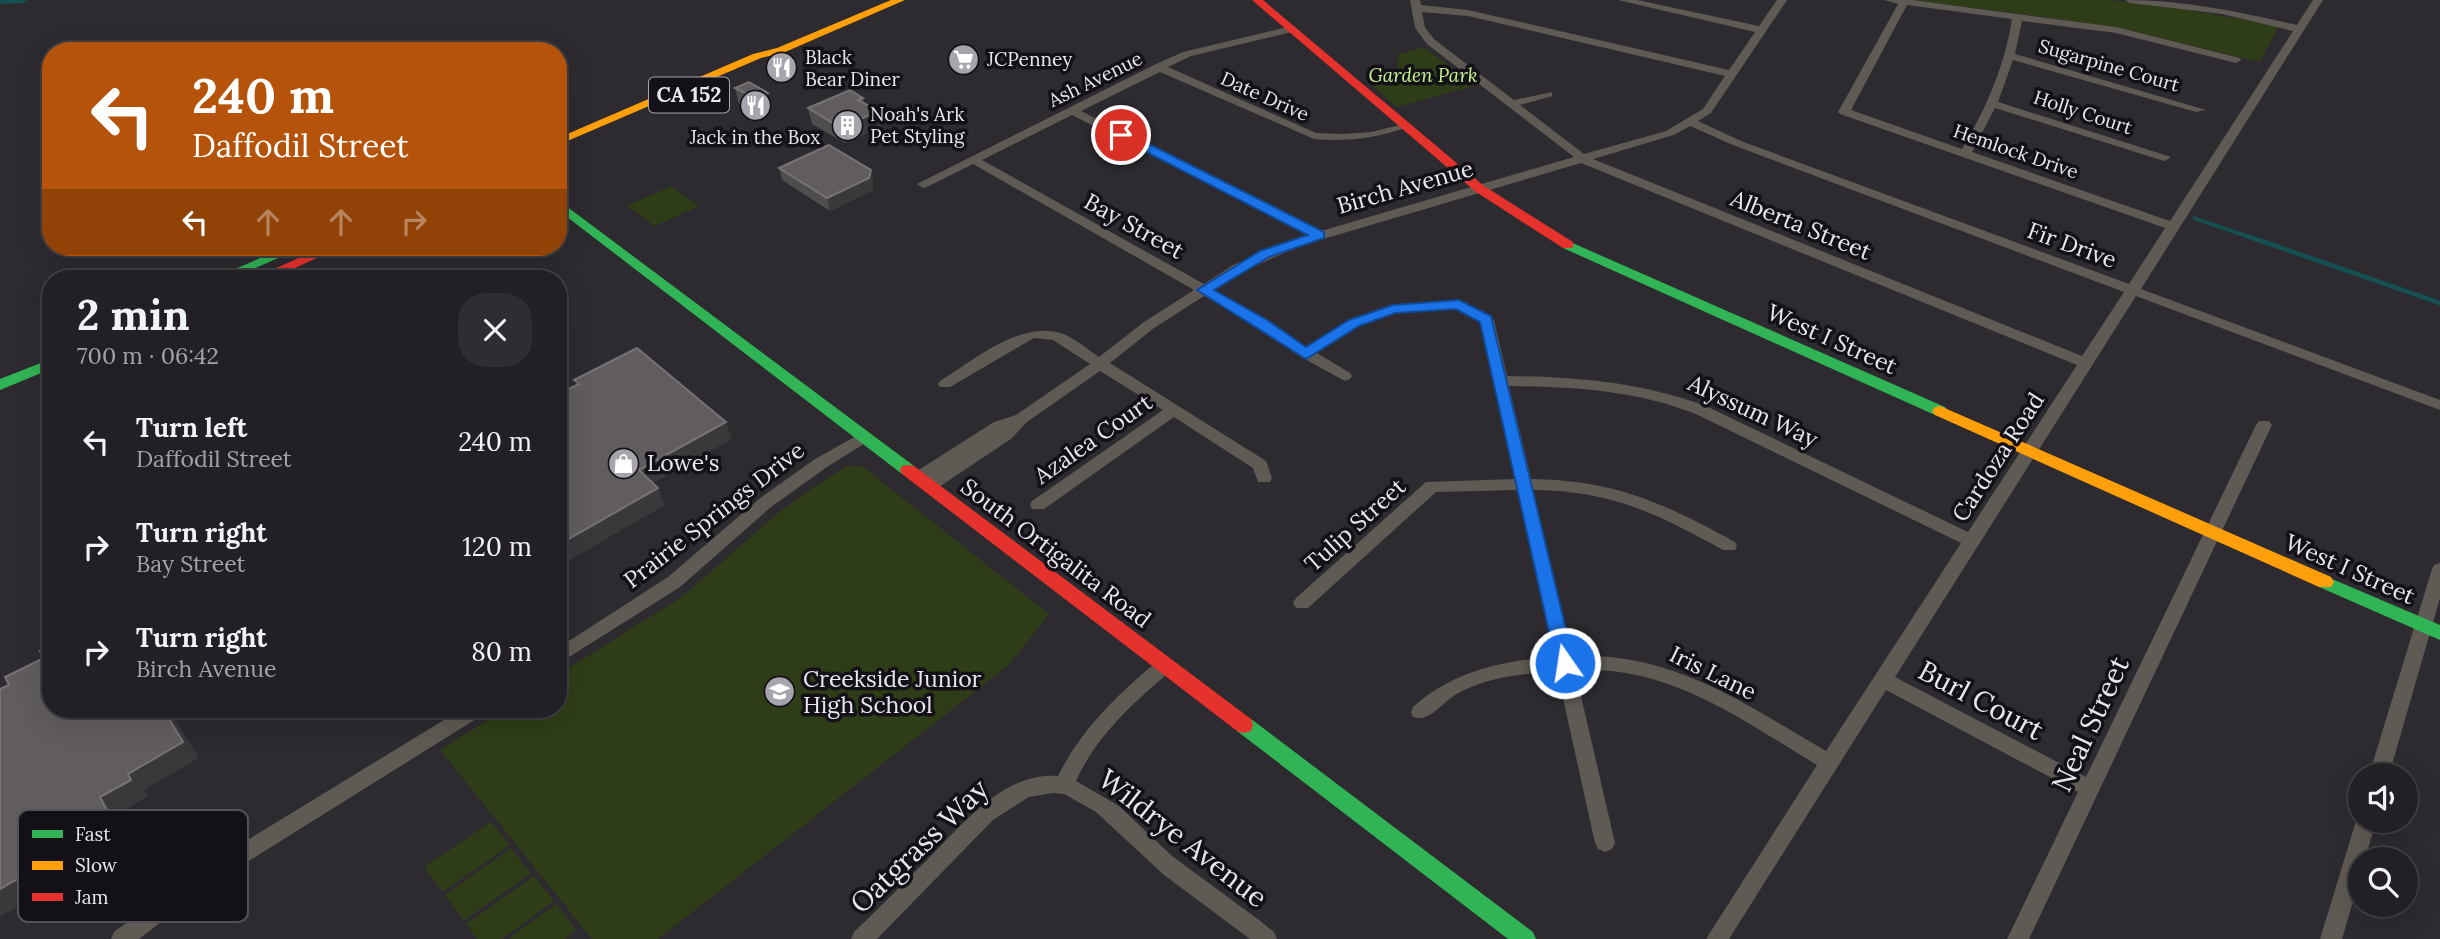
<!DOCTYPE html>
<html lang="en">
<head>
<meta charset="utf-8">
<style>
	body { margin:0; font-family:Lora,serif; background:#2e2d31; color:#f1f3f6; height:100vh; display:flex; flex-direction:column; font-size:26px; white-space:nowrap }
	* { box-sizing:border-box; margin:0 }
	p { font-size:23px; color:#a2a3a6 }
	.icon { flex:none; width:38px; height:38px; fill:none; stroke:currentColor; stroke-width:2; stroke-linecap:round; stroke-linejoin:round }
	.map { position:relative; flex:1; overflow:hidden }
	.drawer { position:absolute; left:42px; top:270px; width:525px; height:448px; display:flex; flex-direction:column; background:#222024; border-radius:28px; box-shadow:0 7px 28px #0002,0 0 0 2px #3f3e41 }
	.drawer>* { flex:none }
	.banner { position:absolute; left:42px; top:42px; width:525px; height:214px; border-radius:28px; box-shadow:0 7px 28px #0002,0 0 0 2px #3f3e41; background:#b45309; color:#fff; overflow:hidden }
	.controls { position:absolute; left:2348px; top:763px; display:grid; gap:14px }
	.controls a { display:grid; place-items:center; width:70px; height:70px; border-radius:50%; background:#222024; box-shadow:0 7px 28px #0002,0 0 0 2px #3f3e41; font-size:35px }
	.pin { position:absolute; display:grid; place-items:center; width:60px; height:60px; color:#fff; margin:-30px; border:4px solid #fff; border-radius:50%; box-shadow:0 2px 7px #0007 }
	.me { position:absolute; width:77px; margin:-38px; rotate:347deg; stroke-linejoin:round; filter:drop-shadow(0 0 5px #0008) }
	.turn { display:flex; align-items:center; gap:24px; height:147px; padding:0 35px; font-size:32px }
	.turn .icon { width:91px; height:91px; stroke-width:2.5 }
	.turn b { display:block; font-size:49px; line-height:60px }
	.lanes { display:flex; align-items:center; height:66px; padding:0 35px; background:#0003; justify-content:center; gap:35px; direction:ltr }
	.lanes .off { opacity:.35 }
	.round { display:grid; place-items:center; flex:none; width:74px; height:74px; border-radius:28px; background:#2e2d31 }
	.headline { display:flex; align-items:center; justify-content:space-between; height:119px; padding:0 35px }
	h1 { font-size:42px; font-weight:700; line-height:52px }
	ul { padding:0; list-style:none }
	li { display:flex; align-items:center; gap:21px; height:105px; padding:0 35px }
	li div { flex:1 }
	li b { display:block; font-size:26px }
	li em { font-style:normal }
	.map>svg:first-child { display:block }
	.green { fill:#2e3d17 }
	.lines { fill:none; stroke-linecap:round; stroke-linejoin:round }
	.stream-far1 { stroke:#155153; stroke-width:3.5 }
	.stream { stroke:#155153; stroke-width:4.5 }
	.canal { fill:#155153; fill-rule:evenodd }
	.street { fill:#5f5a53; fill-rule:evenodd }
	.fast { fill:#30b455; fill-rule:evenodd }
	.slow { fill:#ff9f0a; fill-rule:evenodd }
	.jam { fill:#e5322d; fill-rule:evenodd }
	.wall { fill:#504d4e }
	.shaded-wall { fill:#3b383b }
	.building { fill:#615d5f; stroke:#767276; stroke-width:2 }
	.route { fill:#1a73e8; stroke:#114b97; stroke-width:2 }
	.labels { text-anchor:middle; stroke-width:7; stroke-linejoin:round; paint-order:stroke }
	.far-poi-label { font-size:19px; fill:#e9e6ee; stroke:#131117; text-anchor:start }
	.far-street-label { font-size:19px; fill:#e9e6ee; stroke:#131117 }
	.far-park-label { font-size:19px; font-style:italic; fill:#c6f28f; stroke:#131117 }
	.shield { fill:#131117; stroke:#a9a6ae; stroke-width:2 }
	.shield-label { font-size:21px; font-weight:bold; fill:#e9e6ee }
	.street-label { font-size:23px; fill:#e9e6ee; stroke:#131117 }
	.poi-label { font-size:23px; fill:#e9e6ee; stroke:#131117; text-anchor:start }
	.near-street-label { font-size:28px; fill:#e9e6ee; stroke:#131117 }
	.key { fill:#131117; stroke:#535158; stroke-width:2 }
	.key-label { font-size:19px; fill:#e9e6ee }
</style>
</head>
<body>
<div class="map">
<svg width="2440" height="939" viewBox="0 0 2440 939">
	<rect width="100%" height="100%" fill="#2d2a30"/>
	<g class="green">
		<polygon points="1910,0 2109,0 2165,6 2279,26 2260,62 2136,32 2059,19"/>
		<polygon points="1423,47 1477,85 1397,107 1365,79 1398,70 1398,55"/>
		<polygon points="671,186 699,206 655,226 627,206"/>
		<polygon points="847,466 862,466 1049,614 1009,665 658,939 592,939 440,750 506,709 558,709 558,675 683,596 778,513 811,489"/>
		<polygon points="491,822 510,845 443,892 424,867"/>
		<polygon points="511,848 531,873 464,921 445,895"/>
		<polygon points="534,876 554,901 502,939 477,939 466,924"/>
		<polygon points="556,904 576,930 565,939 508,939"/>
	</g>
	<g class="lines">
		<polyline class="stream-far1" points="2194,218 2252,238"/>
		<polyline class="stream" points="2247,236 2440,303"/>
		<polygon class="canal" points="0,0 27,0 23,3 0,4"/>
		<g class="street">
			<path d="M1410 0H1420L1421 5 1468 10 1729 70 1755 32 1618 0H1637L1759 26 1777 0H1787L1711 113 1698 121 1741 141 2129 284 2165 228 1840 114 1838 112 1898 4 1884 0H1912L2116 27 2240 58 2241 60 2236 63 2116 33 2022 21 2015 54 2206 110 2196 112 2013 60 1998 102 2171 157 2165 161 2161 160 1995 108 1972 152 2170 221 2293 31 2222 14 2130 3 2125 0C2184 0 2240 12 2297 25L2313 0H2323L2141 289 2440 400V410L2136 296 1895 677 2086 777 2256 425 2259 421H2269L2272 425 2029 939H2007L2078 792 1886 690 1729 939H1706L1817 765C1740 719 1670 665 1575 670L1615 843 1612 849 1605 852 1598 849 1595 843 1557 671C1522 674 1486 677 1455 695 1442 703 1429 723 1413 717L1411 712 1413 707C1454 671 1501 661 1554 657L1517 490 1436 492 1308 608H1296L1293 603 1296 598 1426 482 1515 479 1481 322 1457 308 1395 313 1359 326 1317 353 1350 373 1352 376 1350 379 1345 381 1301 357 1258 326 1204 296 1154 328 1110 363 1266 461 1272 478 1270 482H1258L1253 468 1174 417 1044 509H1032L1030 505 1032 501 1163 410 1100 371 1027 422 1011 439 936 489H924L922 485 924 481H914L912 477 914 473 994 422 1016 415 1090 364 1053 340 1034 338 950 387H940L938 384 940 381C973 361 1017 323 1057 332 1071 335 1087 349 1099 357L1144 322 1194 290 973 164 927 187 923 188 917 184 1154 65 1183 52 1292 26 1296 27V31L1191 56 1168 67 1316 133 1342 134 1371 132 1408 123V127C1376 138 1348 142 1314 139L1160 72 1081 111 1321 231 1574 157 1427 44 1415 28ZM1907 5 2012 19C2005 65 1986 109 1962 149L1851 110ZM1422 12 1468 16 1725 76 1703 109 1666 131 1584 154 1520 105 1552 96V92L1514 100 1435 40 1425 28ZM1072 115 1309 235 1233 265 1204 284 982 160ZM1690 126 1733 145 2124 292 2082 356 1593 159 1674 135ZM1581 163 2077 365 1968 532 1708 407C1642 382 1577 377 1507 376L1494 320 1459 300 1393 305 1349 320 1306 347 1268 320 1214 290 1243 271 1303 245ZM1509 386C1575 387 1636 390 1698 415L1961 543 1826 751C1744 703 1671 651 1572 656L1533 490C1612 491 1656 513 1723 550H1735L1737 546 1735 542C1664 503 1614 480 1531 479Z"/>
			<polygon points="865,431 873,436 870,440 827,467 771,507 680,587 558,664 558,648 668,577 759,499 815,459"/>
			<polygon points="2440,563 2440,598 2389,775 2369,775 2432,569 2434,565"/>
			<path d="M1166 658 1172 660 1175 665 1172 670C1134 702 1097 735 1076 781L1119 806 1172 856 1259 920 1274 932 1277 939H1250L1164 875 1096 812 1064 794 1053 793 1029 797 993 820 877 939H851L854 932C879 908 903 884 927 860 962 825 1003 772 1058 776 1078 736 1106 706 1139 677 1147 670 1156 661 1166 658Z"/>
			<polygon points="462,709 486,709 484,714 204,889 139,939 111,939 114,932 190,875"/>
			<polygon points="2361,814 2361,821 2376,821 2365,859 2361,859 2361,874 2342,939 2320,939 2356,821"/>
		</g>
		<g class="fast">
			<polygon points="558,200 914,466 916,470 914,474 902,474 558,210"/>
			<polygon points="1568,241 1945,407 1948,411 1945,415 1935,415 1563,248 1562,245"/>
			<polygon points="286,247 304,247 232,278 214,278"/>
			<polygon points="51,359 51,369 0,390 0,379"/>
			<polygon points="2325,576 2440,625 2440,640 2319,587 2316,582 2319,577"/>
			<polygon points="1244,717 1251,719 1533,932 1536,939 1508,939 1237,731 1235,725 1237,719"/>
		</g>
		<g class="slow">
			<polygon points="891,0 905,0 785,52 761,58 558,145 558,138 753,54 777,48"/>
			<polygon points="1940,406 2331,577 2334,582 2331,587 2319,587 1935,415 1932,411 1935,407"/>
		</g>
		<g class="jam">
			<polygon points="1252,0 1263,0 1484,186 1573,242 1573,248 1563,248 1476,192"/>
			<polygon points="323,247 341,247 286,272 281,273 274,269"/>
			<polygon points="908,465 914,466 1251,719 1253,725 1251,731 1244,733 1237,731 902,474 900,470 902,466"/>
		</g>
	</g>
	<g class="wall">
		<polygon points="749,82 772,108 759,114 739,104 735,88"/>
		<polygon points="863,98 864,103 881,127 845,143 812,124 808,108"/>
		<polygon points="779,168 871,170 873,182 872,191 830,211 782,180"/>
	</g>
	<g class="shaded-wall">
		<polygon points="768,93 772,108 759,114 755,98"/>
		<polygon points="878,111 881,127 845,143 841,128"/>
		<polygon points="871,170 873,182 872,191 830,211 827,198"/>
		<polygon points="726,422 732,439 646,487 639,470"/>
		<polygon points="658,488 665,505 558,567 558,545"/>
		<polygon points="163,709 168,709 199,758 144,790 148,796 118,814 132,839 0,917 0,889 128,774"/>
	</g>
	<g class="building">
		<polygon points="749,82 768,93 755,98 735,88"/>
		<polygon points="850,90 863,98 858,100 878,111 841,128 808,108"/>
		<polygon points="829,145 871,170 869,178 827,198 779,168"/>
		<polygon points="637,348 726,422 639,470 658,488 558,545 558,394 579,384 574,380"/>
		<polygon points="51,645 51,709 163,709 183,742 128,774 131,780 100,797 114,823 0,889 0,689 9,685 5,677 44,658 40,651"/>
	</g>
	<polygon class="route" points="1117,132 1125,132 1324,232 1324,238 1269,257 1214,290 1267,320 1306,347 1349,320 1393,305 1459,300 1491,316 1574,663 1571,669 1565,671 1558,669 1556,663 1480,322 1456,309 1395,313 1359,326 1306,359 1197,290 1260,251 1308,235 1117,137"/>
	<defs>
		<symbol id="supermarket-disc" viewBox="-11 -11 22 22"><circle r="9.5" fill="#a7a4ac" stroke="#131117"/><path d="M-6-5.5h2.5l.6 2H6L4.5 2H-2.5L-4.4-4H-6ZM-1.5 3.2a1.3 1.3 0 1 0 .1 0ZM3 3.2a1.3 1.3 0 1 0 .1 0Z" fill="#fff"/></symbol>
		<symbol id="restaurant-disc" viewBox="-11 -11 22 22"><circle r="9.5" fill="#a7a4ac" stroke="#131117"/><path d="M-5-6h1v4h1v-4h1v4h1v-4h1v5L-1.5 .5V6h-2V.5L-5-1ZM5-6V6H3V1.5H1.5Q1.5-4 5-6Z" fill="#fff"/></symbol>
		<symbol id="building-disc" viewBox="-11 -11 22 22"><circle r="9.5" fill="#a7a4ac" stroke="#131117"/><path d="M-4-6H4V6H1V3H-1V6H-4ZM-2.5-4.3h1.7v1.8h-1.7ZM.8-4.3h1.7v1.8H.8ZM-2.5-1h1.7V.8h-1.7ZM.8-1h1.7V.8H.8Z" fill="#fff"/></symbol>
		<symbol id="shop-disc" viewBox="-11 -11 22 22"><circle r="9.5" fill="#a7a4ac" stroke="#131117"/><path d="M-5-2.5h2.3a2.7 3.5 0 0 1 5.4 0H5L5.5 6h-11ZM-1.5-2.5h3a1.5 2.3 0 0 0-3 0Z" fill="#fff"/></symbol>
		<symbol id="school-disc" viewBox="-11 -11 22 22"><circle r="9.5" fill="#a7a4ac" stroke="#131117"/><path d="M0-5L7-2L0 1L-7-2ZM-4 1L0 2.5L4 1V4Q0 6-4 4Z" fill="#fff"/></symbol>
	</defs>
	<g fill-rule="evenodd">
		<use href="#supermarket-disc" x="946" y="42" width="35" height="35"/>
		<use href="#restaurant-disc" x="764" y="50" width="35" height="35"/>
		<use href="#restaurant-disc" x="738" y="88" width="35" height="35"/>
		<use href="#building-disc" x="830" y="108" width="35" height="35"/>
		<use href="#shop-disc" x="606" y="446" width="35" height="35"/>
		<use href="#school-disc" x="762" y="674" width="35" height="35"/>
	</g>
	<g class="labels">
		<g class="far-poi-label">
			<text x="805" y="64">Black<tspan x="805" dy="22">Bear Diner</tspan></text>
			<text x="987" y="66">JCPenney</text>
			<text x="870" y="121">Noah's Ark<tspan x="870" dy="22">Pet Styling</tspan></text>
			<text x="755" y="144" text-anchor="middle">Jack in the Box</text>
		</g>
		<g class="far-street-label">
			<text transform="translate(2109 65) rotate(16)" y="7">Sugarpine Court</text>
			<text transform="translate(1095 79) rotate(-26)" y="7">Ash Avenue</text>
			<text transform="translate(1265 96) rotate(24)" y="7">Date Drive</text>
			<text transform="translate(2083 112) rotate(18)" y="7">Holly Court</text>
			<text transform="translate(2016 151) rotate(19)" y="7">Hemlock Drive</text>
		</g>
		<g class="far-park-label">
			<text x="1423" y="82">Garden Park</text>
		</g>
		<rect class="shield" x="649" y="77.5" width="80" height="35" rx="5"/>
		<g class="shield-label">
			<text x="689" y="102">CA 152</text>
		</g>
		<g class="street-label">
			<text transform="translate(1405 187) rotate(-16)" y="8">Birch Avenue</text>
			<text transform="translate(1801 225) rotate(22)" y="8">Alberta Street</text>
			<text transform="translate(1134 226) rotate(29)" y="8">Bay Street</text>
			<text transform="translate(2072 245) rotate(20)" y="8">Fir Drive</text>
			<text transform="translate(1832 339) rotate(24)" y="8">West I Street</text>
			<text transform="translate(1753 411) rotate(25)" y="8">Alyssum Way</text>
			<text transform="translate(1093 439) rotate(-35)" y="8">Azalea Court</text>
			<text transform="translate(1998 457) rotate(-57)" y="8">Cardoza Road</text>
			<text transform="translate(714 515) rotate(-38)" y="8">Prairie Springs Drive</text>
			<text transform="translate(1355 525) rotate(-42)" y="8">Tulip Street</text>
			<text transform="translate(1056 553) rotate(37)" y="8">South Ortigalita Road</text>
			<text transform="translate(2350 569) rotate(24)" y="8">West I Street</text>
			<text transform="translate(1713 673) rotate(26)" y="8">Iris Lane</text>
		</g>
		<g class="poi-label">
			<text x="647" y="471">Lowe's</text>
			<text x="803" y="687">Creekside Junior<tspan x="803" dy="26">High School</tspan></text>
		</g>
		<g class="near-street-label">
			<text transform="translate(1981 700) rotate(28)" y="10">Burl Court</text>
			<text transform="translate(2090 724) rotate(-65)" y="10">Neal Street</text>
			<text transform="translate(1183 838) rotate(38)" y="10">Wildrye Avenue</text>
			<text transform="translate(919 846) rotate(-44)" y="10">Oatgrass Way</text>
		</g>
	</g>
	<rect x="18" y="810" width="230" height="112" rx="10" class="key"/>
	<rect x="32" y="830" width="31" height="8" fill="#30b455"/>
	<rect x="32" y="861" width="31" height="9" fill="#ff9f0a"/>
	<rect x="32" y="893" width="31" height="8" fill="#e5322d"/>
	<g class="key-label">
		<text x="75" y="841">Fast</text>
		<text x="75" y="872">Slow</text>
		<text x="75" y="904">Jam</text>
	</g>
</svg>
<div class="controls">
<a><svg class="icon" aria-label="sound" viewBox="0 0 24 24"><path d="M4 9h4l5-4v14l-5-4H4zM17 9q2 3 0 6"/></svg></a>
<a><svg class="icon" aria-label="search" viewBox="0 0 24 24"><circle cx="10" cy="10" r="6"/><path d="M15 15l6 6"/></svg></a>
</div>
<div class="pin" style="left:1121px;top:135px;background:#d93025"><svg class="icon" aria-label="arrive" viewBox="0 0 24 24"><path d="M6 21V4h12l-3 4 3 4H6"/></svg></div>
<svg class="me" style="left:1565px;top:663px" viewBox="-20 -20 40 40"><circle r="17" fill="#1a73e8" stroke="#fff" stroke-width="3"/><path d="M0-11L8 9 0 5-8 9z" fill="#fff"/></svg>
<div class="banner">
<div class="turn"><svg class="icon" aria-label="left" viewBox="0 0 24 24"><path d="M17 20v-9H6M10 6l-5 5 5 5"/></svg><div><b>240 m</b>Daffodil Street</div></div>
<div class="lanes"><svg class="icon" aria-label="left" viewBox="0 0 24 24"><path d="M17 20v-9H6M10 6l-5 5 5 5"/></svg><svg class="icon off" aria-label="ahead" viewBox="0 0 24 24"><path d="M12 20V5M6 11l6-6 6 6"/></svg><svg class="icon off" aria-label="ahead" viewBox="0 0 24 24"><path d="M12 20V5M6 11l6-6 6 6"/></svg><svg class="icon off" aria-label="right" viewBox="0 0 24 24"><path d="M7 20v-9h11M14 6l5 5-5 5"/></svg></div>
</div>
<section class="drawer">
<div class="headline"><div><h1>2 min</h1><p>700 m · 06:42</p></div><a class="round"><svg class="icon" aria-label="close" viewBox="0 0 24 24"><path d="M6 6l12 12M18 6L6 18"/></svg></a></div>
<ul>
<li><svg class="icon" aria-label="left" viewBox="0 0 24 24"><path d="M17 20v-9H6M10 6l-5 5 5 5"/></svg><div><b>Turn left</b><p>Daffodil Street</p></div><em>240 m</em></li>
<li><svg class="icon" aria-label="right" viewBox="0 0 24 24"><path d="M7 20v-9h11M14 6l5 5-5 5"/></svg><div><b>Turn right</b><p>Bay Street</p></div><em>120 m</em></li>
<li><svg class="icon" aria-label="right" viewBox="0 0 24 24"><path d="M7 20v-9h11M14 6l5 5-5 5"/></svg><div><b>Turn right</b><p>Birch Avenue</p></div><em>80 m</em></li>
</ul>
</section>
</div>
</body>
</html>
